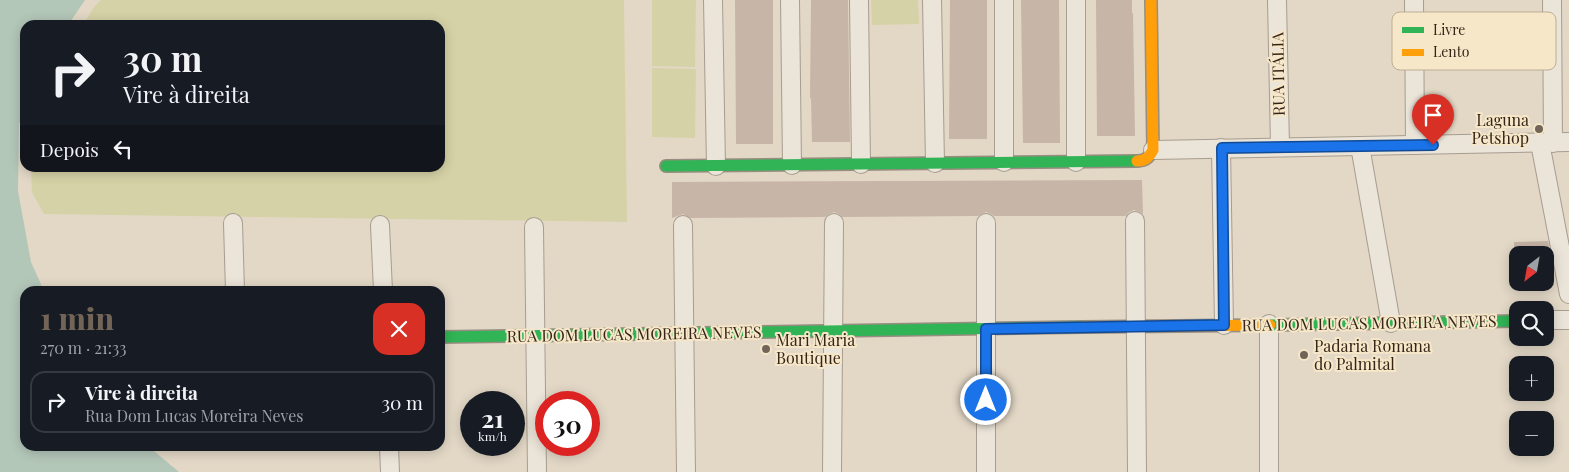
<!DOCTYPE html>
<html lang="pt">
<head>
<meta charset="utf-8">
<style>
	body { margin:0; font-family:"Playfair Display",serif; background:#242831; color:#f1f3f6; height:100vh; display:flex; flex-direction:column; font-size:19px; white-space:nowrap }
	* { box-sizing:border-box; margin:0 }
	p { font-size:16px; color:#9ea1a6 }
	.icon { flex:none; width:28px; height:28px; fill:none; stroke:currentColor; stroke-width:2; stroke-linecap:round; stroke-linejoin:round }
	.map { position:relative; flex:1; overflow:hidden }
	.drawer { position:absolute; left:20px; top:286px; width:425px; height:165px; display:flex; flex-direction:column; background:#171b24; border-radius:15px; box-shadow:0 2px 12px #0003 }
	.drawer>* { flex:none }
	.guide { position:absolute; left:20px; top:20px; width:425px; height:152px; border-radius:15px; box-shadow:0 2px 12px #0003; background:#171b24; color:#f1f3f6; overflow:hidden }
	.needle { width:32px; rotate:211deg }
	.tools { position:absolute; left:1509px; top:246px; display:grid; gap:10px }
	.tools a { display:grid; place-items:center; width:45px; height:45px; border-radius:10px; background:#171b24; box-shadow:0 2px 12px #0003; font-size:25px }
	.speed { position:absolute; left:460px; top:391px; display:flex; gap:10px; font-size:25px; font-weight:700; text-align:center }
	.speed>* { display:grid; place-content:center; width:65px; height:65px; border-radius:50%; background:#171b24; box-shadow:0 2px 12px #0003; line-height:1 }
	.speed small { font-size:12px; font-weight:400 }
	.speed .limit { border:8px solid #d22; background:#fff; color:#111 }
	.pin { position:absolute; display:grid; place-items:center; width:42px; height:42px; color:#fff; margin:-51px -21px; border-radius:50% 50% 50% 0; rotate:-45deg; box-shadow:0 0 5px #0007 }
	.pin .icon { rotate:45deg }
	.me { position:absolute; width:55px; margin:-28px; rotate:0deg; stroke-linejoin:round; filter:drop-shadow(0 0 4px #0008) }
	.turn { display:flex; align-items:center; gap:18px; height:105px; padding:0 20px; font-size:22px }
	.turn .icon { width:65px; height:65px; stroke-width:2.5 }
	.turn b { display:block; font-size:35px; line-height:42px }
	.then { display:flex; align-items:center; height:48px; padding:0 20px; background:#0003; gap:10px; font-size:19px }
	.round { display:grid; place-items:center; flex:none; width:52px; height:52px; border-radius:15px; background:#242831 }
	.overview { display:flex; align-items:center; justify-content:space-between; height:85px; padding:0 20px }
	h1 { font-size:30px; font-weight:800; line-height:38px; color:#726456 }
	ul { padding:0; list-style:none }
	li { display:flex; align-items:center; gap:15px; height:62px; margin:0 10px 8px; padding:0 10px; border:2px solid #363941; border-radius:15px }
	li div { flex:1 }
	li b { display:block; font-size:19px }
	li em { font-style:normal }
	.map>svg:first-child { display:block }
	.green { fill:#d6d2a7 }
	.water { fill:#b3c7b9 }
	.building { fill:#c7b5a7 }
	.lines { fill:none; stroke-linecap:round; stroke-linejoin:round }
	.street-casing { stroke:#a79d90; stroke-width:20 }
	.fast-casing { stroke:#978d80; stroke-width:14 }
	.slow-casing { stroke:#978d80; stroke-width:14 }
	.street { stroke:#ebe4d9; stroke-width:18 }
	.fast { stroke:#30b455; stroke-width:11 }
	.slow { stroke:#ff9f0a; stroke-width:11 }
	.route-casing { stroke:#114b97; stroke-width:12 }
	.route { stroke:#1a73e8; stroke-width:9 }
	.poi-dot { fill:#726456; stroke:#f7e7c9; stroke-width:2 }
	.labels { text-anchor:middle; stroke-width:4; stroke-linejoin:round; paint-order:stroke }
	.street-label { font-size:16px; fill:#352519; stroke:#f7e7c9 }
	.poi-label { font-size:16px; fill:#352519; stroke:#f7e7c9; text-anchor:start }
	.key { fill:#f7e7c9; stroke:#bdad94; stroke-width:1 }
	.key-label { font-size:14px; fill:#352519 }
</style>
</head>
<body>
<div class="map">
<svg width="1569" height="472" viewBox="0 0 1569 472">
	<rect width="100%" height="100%" fill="#e3d8c6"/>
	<g class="green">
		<polygon points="101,0 624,0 627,222 44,214 32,193 31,168 440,168 440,25 83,25 94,7"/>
		<polygon points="652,0 696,0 695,67 652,66"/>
		<polygon points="871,0 918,0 919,24 872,25"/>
		<polygon points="652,68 696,69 695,138 652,137"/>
	</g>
	<polygon class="water" points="0,0 85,0 68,25 25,25 25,107 19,124 18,191 31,262 44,291 25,291 25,446 148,446 179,472 0,472"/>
	<g class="building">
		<polygon points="735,0 773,0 773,144 736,144"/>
		<polygon points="811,0 848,0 850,142 812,142 811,98 810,98"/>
		<polygon points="950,0 987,0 987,139 949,139"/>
		<polygon points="1021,0 1059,0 1060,143 1023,143"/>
		<polygon points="1096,0 1132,0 1132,13 1133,13 1135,136 1097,136"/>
		<polygon points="1142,180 1143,214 1140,212 1134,210 1129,212 1126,216 994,216 991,214 986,212 978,216 842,217 839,214 834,212 829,214 825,217 690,218 683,214 672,218 672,182"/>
		<polygon points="1548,241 1551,255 1514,255 1514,242"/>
	</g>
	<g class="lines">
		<defs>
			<g id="street">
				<polyline points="713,0 716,166"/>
				<polyline points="790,0 792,165"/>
				<polyline points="859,0 861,164"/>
				<polyline points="932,0 935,163"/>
				<polyline points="1004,0 1004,162"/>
				<polyline points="1076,0 1076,162"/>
				<polyline points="1277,0 1280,147"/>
				<polyline points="1414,0 1415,145"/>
				<polyline points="1552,0 1553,143"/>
				<polyline points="1540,143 1569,294"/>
				<polyline points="1360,146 1391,323"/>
				<polyline points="1221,148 1224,325"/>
				<polyline points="1153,150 1569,142"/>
				<polyline points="1135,221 1137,472"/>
				<polyline points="233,223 235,291"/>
				<polyline points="986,223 986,472"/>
				<polyline points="380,225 383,291"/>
				<polyline points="683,225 686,472"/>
				<polyline points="534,227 537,472"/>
				<polyline points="1545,320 1569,320"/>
				<polyline points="389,446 390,472"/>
				<polyline points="832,472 834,223"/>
				<polyline points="1269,472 1269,324"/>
			</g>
			<g id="fast">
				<polyline points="666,166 1137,161"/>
				<polyline points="1270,325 1518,321"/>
				<polyline points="440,337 1082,327"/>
			</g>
			<g id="slow">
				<path d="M1137 161C1146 161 1149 157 1153 150L1151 0"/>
				<polyline points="1082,327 1270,325"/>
			</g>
		</defs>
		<use href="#street" class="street-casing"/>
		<use href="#fast" class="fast-casing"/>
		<use href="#slow" class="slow-casing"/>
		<use href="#street" class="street"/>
		<use href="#fast" class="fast"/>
		<use href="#slow" class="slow"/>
	</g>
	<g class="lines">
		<defs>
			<polyline id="route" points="986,400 986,329 1224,325 1222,148 1433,145"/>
		</defs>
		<use href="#route" class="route-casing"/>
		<use href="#route" class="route"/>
	</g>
	<g class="poi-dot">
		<circle cx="1539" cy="129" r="5"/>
		<circle cx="766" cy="349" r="5"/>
		<circle cx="1304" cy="355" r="5"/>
	</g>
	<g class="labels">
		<g class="street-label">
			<text transform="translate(1278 74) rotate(-91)" y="6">RUA ITÁLIA</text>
			<text transform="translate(1369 323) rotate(-1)" y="6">RUA DOM LUCAS MOREIRA NEVES</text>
			<text transform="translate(634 334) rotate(-1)" y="6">RUA DOM LUCAS MOREIRA NEVES</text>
		</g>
		<g class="poi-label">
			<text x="1529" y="126" text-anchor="end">Laguna<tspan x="1529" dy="18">Petshop</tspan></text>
			<text x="776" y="346">Mari Maria<tspan x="776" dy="18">Boutique</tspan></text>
			<text x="1314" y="352">Padaria Romana<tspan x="1314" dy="18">do Palmital</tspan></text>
		</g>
	</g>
	<rect x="1392" y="12" width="164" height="58" rx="8" class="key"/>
	<rect x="1402" y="27" width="22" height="6" fill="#30b455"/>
	<rect x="1402" y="49" width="22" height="7" fill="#ff9f0a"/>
	<g class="key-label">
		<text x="1433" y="35">Livre</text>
		<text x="1433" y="57">Lento</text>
	</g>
</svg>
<div class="tools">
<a><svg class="needle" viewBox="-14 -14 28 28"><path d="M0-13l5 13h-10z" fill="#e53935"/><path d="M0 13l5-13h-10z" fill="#9ea1a6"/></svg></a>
<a><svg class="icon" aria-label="search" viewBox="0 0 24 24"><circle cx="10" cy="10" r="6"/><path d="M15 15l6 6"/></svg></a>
<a>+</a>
<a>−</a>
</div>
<div class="speed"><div>21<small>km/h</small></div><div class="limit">30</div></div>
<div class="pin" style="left:1433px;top:145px;background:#d93025"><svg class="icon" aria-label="arrive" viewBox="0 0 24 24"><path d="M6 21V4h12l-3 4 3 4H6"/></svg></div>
<svg class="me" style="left:986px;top:400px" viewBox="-20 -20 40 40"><circle r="17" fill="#1a73e8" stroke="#fff" stroke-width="3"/><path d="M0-11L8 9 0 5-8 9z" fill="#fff"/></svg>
<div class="guide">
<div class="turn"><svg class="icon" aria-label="right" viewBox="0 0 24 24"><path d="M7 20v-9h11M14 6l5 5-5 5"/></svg><div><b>30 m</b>Vire à direita</div></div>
<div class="then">Depois<svg class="icon" aria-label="left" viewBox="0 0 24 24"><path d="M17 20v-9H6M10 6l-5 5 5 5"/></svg></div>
</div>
<section class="drawer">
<div class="overview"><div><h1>1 min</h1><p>270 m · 21:33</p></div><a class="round" style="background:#d93025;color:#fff"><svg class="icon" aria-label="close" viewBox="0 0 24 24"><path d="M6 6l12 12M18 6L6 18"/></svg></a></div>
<ul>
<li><svg class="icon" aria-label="right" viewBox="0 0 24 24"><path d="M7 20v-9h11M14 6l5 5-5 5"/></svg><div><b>Vire à direita</b><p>Rua Dom Lucas Moreira Neves</p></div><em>30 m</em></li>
</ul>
</section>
</div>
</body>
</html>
